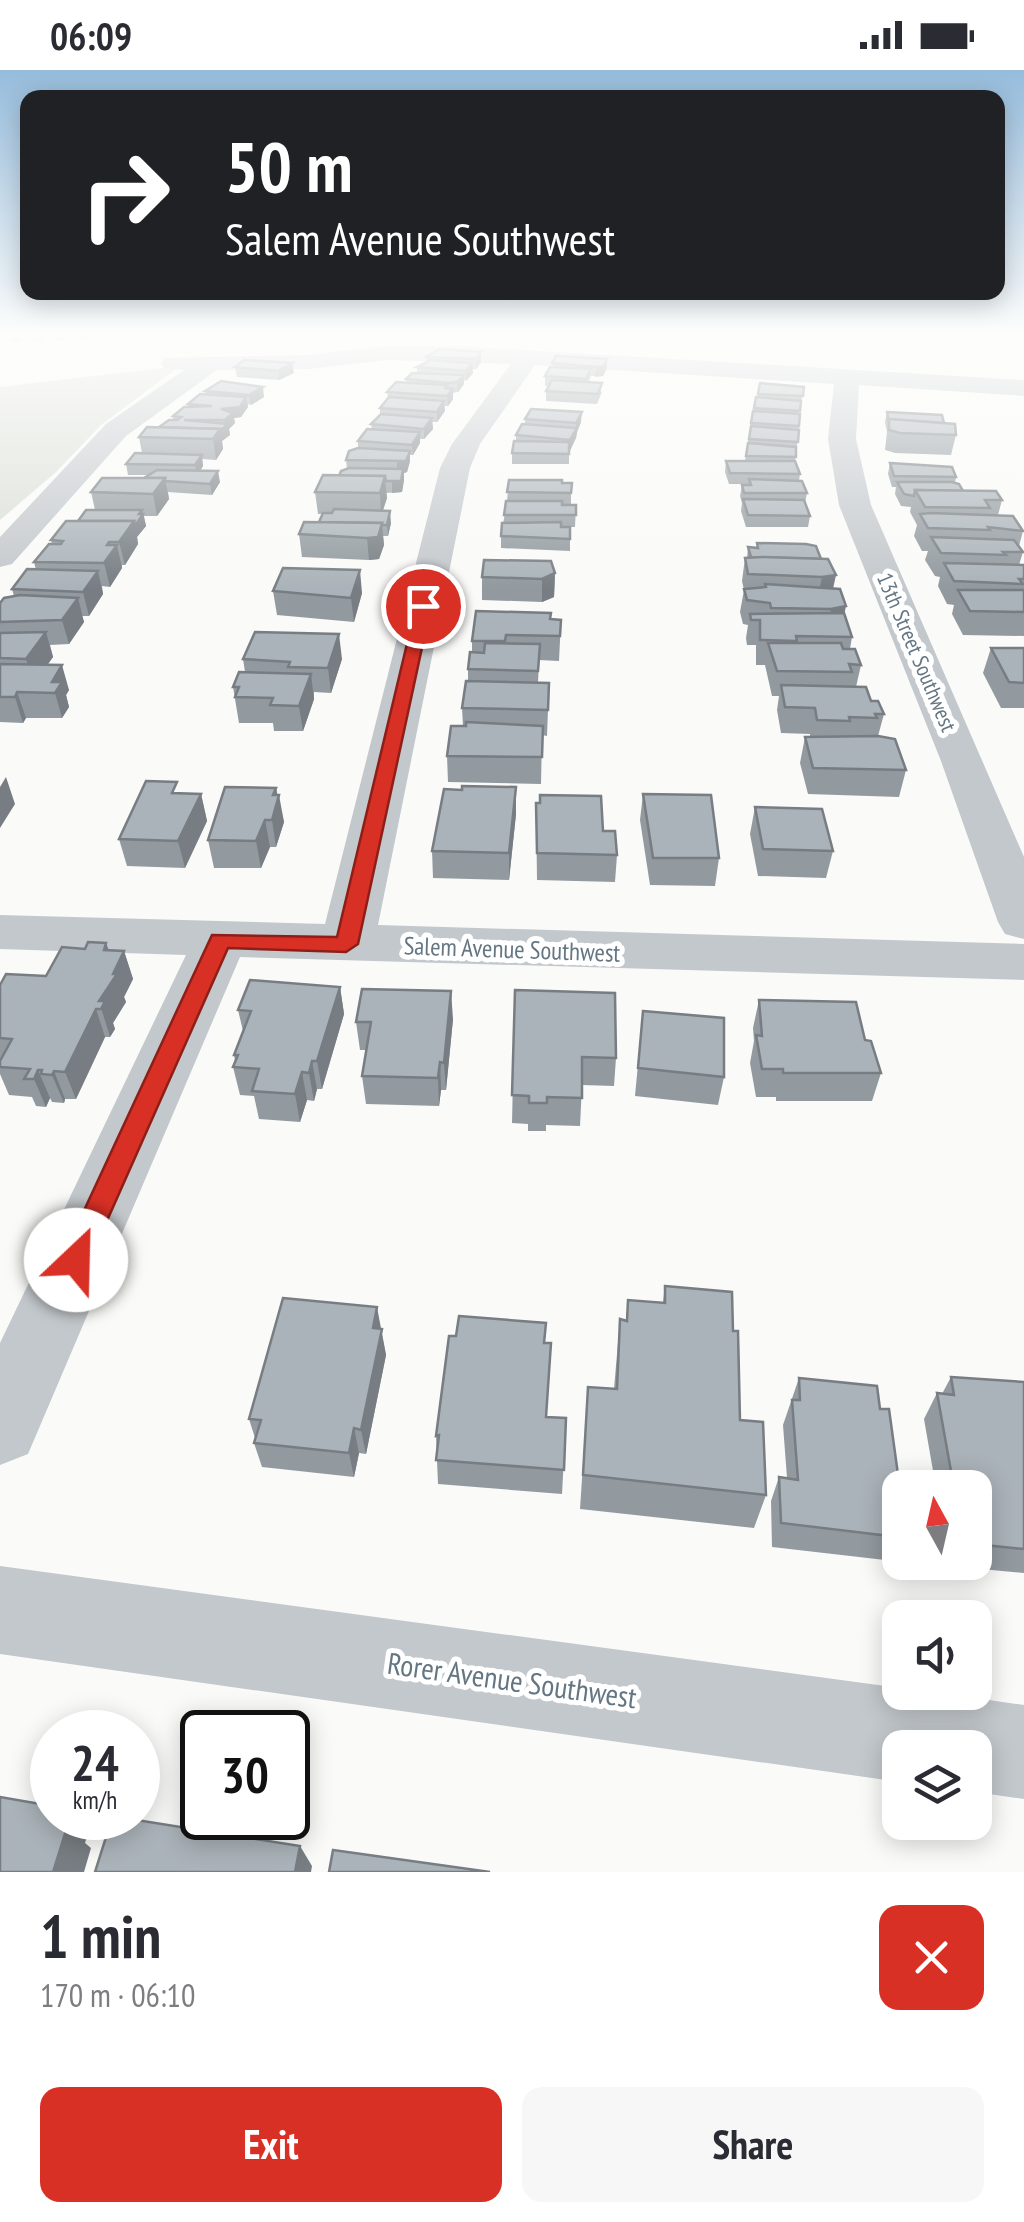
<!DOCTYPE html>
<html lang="en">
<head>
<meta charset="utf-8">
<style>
	body { margin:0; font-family:"PT Sans Narrow",sans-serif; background:#f7f7f7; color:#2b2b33; height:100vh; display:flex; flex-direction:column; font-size:38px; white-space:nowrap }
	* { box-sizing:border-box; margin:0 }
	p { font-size:32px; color:#7c7c81 }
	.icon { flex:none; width:55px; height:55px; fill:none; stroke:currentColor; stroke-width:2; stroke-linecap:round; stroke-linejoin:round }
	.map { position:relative; height:1802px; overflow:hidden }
	.drawer { display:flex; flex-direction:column; background:#fff; flex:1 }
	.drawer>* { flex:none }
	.hud { position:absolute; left:20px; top:20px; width:985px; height:210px; border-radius:20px; box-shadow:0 5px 25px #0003; background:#202124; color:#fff; overflow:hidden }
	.needle { width:65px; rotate:352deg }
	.tools { position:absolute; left:882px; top:1400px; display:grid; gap:20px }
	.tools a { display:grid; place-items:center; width:110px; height:110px; border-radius:20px; background:#fff; box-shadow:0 5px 25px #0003; font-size:50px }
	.speed { position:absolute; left:30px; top:1640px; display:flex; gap:20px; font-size:50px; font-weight:700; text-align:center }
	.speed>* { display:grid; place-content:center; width:130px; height:130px; border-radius:50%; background:#fff; box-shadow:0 5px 25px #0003; line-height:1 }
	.speed small { font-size:25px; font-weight:400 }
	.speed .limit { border:5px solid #111; border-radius:15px; background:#fff; color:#111 }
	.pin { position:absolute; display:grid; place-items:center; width:85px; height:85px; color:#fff; margin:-42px; border:5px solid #fff; border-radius:50%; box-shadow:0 2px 10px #0007 }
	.me { position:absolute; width:110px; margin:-55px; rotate:24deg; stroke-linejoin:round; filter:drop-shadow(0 0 8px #0008) }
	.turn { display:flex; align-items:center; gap:35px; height:210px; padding:0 40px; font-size:45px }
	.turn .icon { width:130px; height:130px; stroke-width:2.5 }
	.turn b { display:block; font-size:70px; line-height:85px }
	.round { display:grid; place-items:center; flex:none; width:105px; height:105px; border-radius:20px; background:#f7f7f7 }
	.overview { display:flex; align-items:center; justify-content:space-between; height:170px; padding:0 40px }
	h1 { font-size:60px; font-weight:800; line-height:75px }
	.primary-button { display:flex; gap:20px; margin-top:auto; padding:20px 40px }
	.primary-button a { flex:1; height:115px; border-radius:20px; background:#d93025; color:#fff; font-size:40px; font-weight:800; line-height:115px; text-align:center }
	.primary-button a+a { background:#f7f7f7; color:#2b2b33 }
	.status { display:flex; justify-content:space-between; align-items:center; height:70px; padding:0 50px; background:#fff; direction:ltr }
	.status svg { height:28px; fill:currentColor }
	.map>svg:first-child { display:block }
	.green { fill:#dadfd7 }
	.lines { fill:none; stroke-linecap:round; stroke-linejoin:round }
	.minor { fill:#c3c8cc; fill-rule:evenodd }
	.rail-casing { stroke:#a2aab0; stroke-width:5 }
	.rail { stroke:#fff; stroke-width:4; stroke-dasharray:11; stroke-linecap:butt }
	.wall { fill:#929a9f }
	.shaded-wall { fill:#777d82 }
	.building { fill:#aab3b9; stroke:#777d82; stroke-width:2.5 }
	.route { fill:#d93025; stroke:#8d1f18; stroke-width:2.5 }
	.labels { text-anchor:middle; stroke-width:10; stroke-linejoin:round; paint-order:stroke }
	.far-street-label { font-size:22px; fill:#657683; stroke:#fff }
	.street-label { font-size:25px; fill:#657683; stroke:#fff }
	.near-street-label { font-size:30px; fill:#657683; stroke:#fff }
</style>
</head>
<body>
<div class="status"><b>06:09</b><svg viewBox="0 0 49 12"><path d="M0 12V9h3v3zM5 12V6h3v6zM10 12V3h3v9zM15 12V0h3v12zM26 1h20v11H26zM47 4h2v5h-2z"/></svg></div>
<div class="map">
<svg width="1024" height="1802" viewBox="0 0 1024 1802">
	<rect width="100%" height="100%" fill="#fafaf8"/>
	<polygon class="green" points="180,296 101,355 56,402 0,450 0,317"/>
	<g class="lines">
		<g class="minor">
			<polygon points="386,276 457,276 1024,310 1024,326 859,315 856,369 871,435 1024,787 1024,869 1005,864 998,852 941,691 839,435 828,369 834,314 535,295 480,374 470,398 378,855 1024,874 1024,910 240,887 28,1384 0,1395 0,1273 186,885 0,879 0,845 325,854 440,398 452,374 511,294 386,290 309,299 217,300 126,366 12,494 0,497 0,467 106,354 184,300 164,298 161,293 164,288 309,285"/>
			<polygon points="0,1496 900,1618 900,1622 933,1622 1024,1635 1024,1729 975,1722 975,1678 900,1678 900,1712 0,1584"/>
		</g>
		<defs>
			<polyline id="rail" points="0,270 85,267"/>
		</defs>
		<use href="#rail" class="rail-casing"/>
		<use href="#rail" class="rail"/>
	</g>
	<g class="wall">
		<polygon points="481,282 481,292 476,299 473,299 473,303 466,311 464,310 464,314 458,322 453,323 453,329 448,336 444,336 445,341 437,352 432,352 433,359 424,369 420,369 420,373 413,385 410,385 410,391 407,402 404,403 404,410 402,422 386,423 387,428 383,441 391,453 388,466 383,466 384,475 379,489 369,490 302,487 299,464 319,452 322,444 318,444 315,422 347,399 346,390 358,378 358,371 372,360 371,354 380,344 380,338 388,328 387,322 407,313 406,309 417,304 417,297 426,292 426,287"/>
		<polygon points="607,289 607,298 603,306 591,306 589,312 602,322 597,334 546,331 546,321 548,316 545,316 545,306 552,297 552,293"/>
		<polygon points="235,297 294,303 279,310 237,307"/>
		<polygon points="221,311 264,327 251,335 248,334 248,337 241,347 234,348 235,353 229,359 230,365 222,371 223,379 216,390 202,389 203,396 200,401 220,412 212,425 168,422 169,429 157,446 144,446 146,456 137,467 138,474 125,495 122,495 122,498 110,517 102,516 103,524 89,546 82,546 84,552 69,574 50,575 53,587 47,595 69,620 66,625 69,637 62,648 26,648 23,653 0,652 0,533 14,526 12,519 36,500 34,492 52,474 51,470 95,440 91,422 144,408 149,405 128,405 126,394 142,383 139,367 173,350 173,346 189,337 188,334 206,325 205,321"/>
		<polygon points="804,317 799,344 800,344 799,360 795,391 800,404 799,411 807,423 805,433 810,446 808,457 746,457 741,441 742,433 740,426 742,415 749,414 729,414 725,402 726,391 745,391 753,341 756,327 758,327 758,324"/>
		<polygon points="887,342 944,353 956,365 951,385 895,383 885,380 887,362 885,352"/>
		<polygon points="525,349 581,352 577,362 576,368 569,380 569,394 512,394 512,383 516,371 516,365 525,355"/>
		<polygon points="890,393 956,407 955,413 963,421 1002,430 998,445 1023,461 1019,476 1023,482 1019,495 1024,495 1024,566 963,565 952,544 954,535 947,534 938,516 940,507 935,506 925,490 928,481 922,481 914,466 917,455 910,442 911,437 901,436 895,424 896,417 892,417 888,404"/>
		<polygon points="509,410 562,413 571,423 571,435 576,435 575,457 561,457 570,457 570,481 501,478 501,466 507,431"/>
		<polygon points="757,473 806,474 833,519 852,567 850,579 861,595 856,617 884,644 878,666 906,700 899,727 808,724 800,693 805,667 810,667 810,664 781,663 777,640 779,626 772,626 765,595 756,595 756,575 747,575 746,568 748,555 743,554 740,542 744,520 742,511 745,488 747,488 748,477 757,478"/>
		<polygon points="555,503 554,527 542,532 482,530 482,507"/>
		<polygon points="273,521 362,523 354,552 277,545"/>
		<polygon points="551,549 561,550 559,591 539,590 538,613 549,613 547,666 542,665 541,714 448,712 447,686 463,656 462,638 468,611 468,599 472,582 472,571"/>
		<polygon points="991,578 1024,578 1024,638 1001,638 983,603"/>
		<polygon points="243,589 342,589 331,623 314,622 314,629 303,661 274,661 273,653 239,653 233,617 245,602"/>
		<polygon points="516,717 516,744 509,810 433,808 432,781 462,720"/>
		<polygon points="276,718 284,752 276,777 270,777 261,798 214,798 208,770"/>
		<polygon points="180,723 201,724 207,751 185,798 127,796 119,769"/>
		<polygon points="643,724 719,788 715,816 650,815 640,750"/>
		<polygon points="536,733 603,761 617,785 615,812 537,810"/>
		<polygon points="755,737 833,781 826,808 758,806 750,764"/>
		<polygon points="106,873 109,880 124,881 133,909 124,927 126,932 113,953 115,959 110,967 105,967 76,1029 65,1029 64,1033 52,1032 50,1028 46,1037 36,1036 32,1027 9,1025 0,1004 0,915 46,906 85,879"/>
		<polygon points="340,917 344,944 322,1019 317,1019 314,1031 307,1030 300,1052 259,1049 254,1026 240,1025 233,997 235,991 234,985 243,961 238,940"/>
		<polygon points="515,920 616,988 614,1016 582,1015 580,1056 546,1055 546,1061 528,1061 528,1054 512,1053"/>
		<polygon points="759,930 865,970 881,1003 872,1031 776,1031 776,1027 756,1027 750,993 754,971 753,958"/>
		<polygon points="643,941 724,1007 718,1035 635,1026"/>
		<polygon points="453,949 446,1020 441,1020 439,1036 366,1034 362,1006 366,980 360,980 356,952"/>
		<polygon points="665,1216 733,1261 740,1350 766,1425 754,1458 580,1439 588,1317 614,1319 620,1249 626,1250 628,1230 663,1232"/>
		<polygon points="381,1259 386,1285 366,1384 359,1383 354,1407 262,1397 254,1373 255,1368 249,1349"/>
		<polygon points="951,1307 1024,1312 1024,1503 950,1496 949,1492 975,1492 975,1418 936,1418 924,1349 937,1323 942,1324"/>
		<polygon points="799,1308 880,1339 900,1419 900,1455 897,1461 898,1467 885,1490 772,1477 771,1431 779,1407 787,1408 783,1355"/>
		<polygon points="547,1347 566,1348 562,1424 438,1414 436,1366"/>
	</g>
	<g class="shaded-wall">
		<polygon points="481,282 481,292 476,299 476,289"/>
		<polygon points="607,289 607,298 603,306 595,307 596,297"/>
		<polygon points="292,293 294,303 279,310 278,301"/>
		<polygon points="472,293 473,303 466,311 466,301"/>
		<polygon points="464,305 464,314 458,322 457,312"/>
		<polygon points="263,317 264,327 251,335 249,325"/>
		<polygon points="453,319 453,329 448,336 447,326"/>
		<polygon points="246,327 248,337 241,347 234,348 235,353 229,359 230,365 222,371 223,379 216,390 213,369 220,359 226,356 221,339"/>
		<polygon points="444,331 445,341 437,352 437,342"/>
		<polygon points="582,342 581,352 577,362 576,368 570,381 570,370 576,359 576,353"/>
		<polygon points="432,348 433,359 424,369 424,359"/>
		<polygon points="420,362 420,373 413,385 412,375"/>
		<polygon points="410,381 410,391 407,402 404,403 404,410 402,422 392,423 392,412 397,403 397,392"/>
		<polygon points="202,385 203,396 197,406 195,395"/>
		<polygon points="218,401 220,412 212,425 210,414"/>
		<polygon points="385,406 387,428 381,445 380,423"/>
		<polygon points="165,408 169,429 157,446 153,424"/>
		<polygon points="142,440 146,456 137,467 138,474 125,495 119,472"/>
		<polygon points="390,441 391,453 388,466 387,455"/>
		<polygon points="382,453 384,475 379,489 369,490 367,468"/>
		<polygon points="109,472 111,483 117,475 122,498 110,517 104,493"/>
		<polygon points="360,500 362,523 354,552 351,528"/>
		<polygon points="98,501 103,524 89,546 83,522"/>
		<polygon points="555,503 554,527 542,532 542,509"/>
		<polygon points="836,505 831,528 817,531 822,507"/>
		<polygon points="78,528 84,552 69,574 62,550"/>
		<polygon points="846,536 841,560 826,563 831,539"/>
		<polygon points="46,562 53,587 34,614 26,589"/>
		<polygon points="339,564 342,589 331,623 328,598"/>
		<polygon points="62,595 69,620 66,625 69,637 62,648 52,612"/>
		<polygon points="311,604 314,629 303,661 299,636"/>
		<polygon points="17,622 26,648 23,653 15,627"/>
		<polygon points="6,707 15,734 0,758 0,717"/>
		<polygon points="516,717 516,744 509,810 509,783"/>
		<polygon points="276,718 278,730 279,725 284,752 276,777 272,750 273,725"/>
		<polygon points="201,724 207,751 185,798 178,771"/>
		<polygon points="265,750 270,777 261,798 256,771"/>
		<polygon points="106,873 115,900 124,881 133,909 124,927 126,932 113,953 115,959 110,967 99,931 104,880"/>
		<polygon points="340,917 344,944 322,1019 317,991"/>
		<polygon points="451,921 453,949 446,1020 444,993"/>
		<polygon points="96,939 105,967 76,1029 65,1002"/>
		<polygon points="312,991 317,1019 314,1031 309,1003"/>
		<polygon points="440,992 441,1020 439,1036 438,1008"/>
		<polygon points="38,1000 50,1028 46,1037 34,1009"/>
		<polygon points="54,1001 65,1029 64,1033 52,1005"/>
		<polygon points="302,1002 307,1030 300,1052 295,1024"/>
		<polygon points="377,1237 386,1285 366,1384 361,1360 373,1258"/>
		<polygon points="354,1358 359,1383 354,1407 349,1383"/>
		<polygon points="62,1748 76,1748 89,1760 85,1773 91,1778 84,1802 53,1802 59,1756"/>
		<polygon points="300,1776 312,1796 311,1802 295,1802"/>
	</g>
	<g class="building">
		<polygon points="440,279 481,282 476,289 426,287"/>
		<polygon points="556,286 607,289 603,296 596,297 552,293"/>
		<polygon points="244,290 292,293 278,301 235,297"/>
		<polygon points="431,290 472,293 466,301 417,297"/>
		<polygon points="550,297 591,299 586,309 545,306"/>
		<polygon points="412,303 464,305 457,312 449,313 406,309"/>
		<polygon points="552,310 602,313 598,324 546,321"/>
		<polygon points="221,311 263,317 249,325 205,321"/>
		<polygon points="396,312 447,315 445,318 453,319 447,326 387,322"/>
		<polygon points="760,313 804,317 803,326 758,324"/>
		<polygon points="200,324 246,327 240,337 221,339 233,343 225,350 184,350 228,354 220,361 220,359 159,357 169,350 177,350 181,347 173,346 184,337 212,336 188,334"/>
		<polygon points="389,327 444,331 437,342 380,338"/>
		<polygon points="756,327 801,331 800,341 754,338"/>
		<polygon points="531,339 582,342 576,353 525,349"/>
		<polygon points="753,341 800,344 799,356 751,353"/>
		<polygon points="887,342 942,345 944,353 889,349 889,352"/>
		<polygon points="381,344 432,348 424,359 371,354"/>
		<polygon points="889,349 955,354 956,365 900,363 889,360"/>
		<polygon points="522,354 577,358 570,370 516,365"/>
		<polygon points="751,356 799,360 798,372 749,369"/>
		<polygon points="147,357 220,359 213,369 139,367"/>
		<polygon points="367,359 420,362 412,375 358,371"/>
		<polygon points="514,371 569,372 569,384 512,383"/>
		<polygon points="748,373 796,377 796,387 746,386"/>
		<polygon points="358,378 410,381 406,391 346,390 349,381"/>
		<polygon points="135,383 202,385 195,395 126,394"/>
		<polygon points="726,391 795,391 800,404 730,403"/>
		<polygon points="890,393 952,397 956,407 894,406"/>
		<polygon points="349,398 403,399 401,411 386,411 385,406 339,406 341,401"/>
		<polygon points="157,400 218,401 210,414 165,411 165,408 144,408"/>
		<polygon points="323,405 385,406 380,423 315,422"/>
		<polygon points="102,408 165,408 153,424 91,422"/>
		<polygon points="749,409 802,411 807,423 744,423 742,415 751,415"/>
		<polygon points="509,410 562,410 562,413 572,413 571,423 507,422"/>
		<polygon points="897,412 952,412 959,414 963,421 915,420 914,426 904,424"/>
		<polygon points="915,420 996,421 1002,430 985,430 990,438 925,437"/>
		<polygon points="743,429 804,430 810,446 748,445"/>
		<polygon points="506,431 562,431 562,435 576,435 576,445 504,445"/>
		<polygon points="334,439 390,441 387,455 381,455 382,453 319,452 323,443 332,443"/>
		<polygon points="86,440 142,440 139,444 143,444 135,456 134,451 78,451"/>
		<polygon points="931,443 1013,446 1023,461 988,457 990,460 928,458 920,444"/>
		<polygon points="66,451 134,451 119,472 109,472 107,475 117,475 104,493 34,492 49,474 61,474 63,471 51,470"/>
		<polygon points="304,452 382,453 378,467 367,468 299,464"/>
		<polygon points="561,452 561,457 570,457 570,469 501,466 502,453"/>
		<polygon points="931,467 1014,470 1023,482 1003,482 1006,485 941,483"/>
		<polygon points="757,473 806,474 816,476 821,489 751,487 748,477 758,478"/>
		<polygon points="763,487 828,489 836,505 822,507 748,504 745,488"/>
		<polygon points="484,490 551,491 555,503 542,509 482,507"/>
		<polygon points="944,493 1024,495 1024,509 1019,509 1023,514 954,511"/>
		<polygon points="283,498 360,500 351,528 273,521"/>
		<polygon points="27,499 98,501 83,522 12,519"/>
		<polygon points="765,514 840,519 846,536 831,539 771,538 770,533 747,530 744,519 766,517"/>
		<polygon points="958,520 1024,520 1024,542 970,541"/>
		<polygon points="20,525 78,528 62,550 0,552 0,533 4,528"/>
		<polygon points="476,541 551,543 550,549 561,550 560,566 506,565 505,571 472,571"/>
		<polygon points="844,543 852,567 796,566 797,571 760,570 760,550 751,550 750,544"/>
		<polygon points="46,562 26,589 0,588 0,563"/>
		<polygon points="255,562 339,564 328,598 288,597 290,592 243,589"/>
		<polygon points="485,573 540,574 538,601 468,599 470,582 484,583"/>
		<polygon points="768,573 841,573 843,579 855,579 861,595 849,594 852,602 777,601"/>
		<polygon points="991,578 1024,578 1024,613 1009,612"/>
		<polygon points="0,594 62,595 52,612 62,612 55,623 17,622 15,627 0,627"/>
		<polygon points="239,602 311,604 299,636 270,635 273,628 235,627 239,617 233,617"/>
		<polygon points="466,611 549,613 548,640 462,638"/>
		<polygon points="781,615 866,617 871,631 878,631 884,644 875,644 877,648 849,647 850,651 817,650 815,638 785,637"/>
		<polygon points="466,652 543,656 542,687 447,686 451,656 466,656"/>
		<polygon points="878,666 895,669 906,700 813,698 805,667"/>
		<polygon points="146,711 177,712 172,723 201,724 178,771 119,769"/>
		<polygon points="462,716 516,717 509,783 432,781 444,719 462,720"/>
		<polygon points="225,717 276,718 273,725 279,725 272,750 265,750 256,771 208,770"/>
		<polygon points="643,724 711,725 719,788 653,788"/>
		<polygon points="540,725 601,726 603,761 615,761 617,785 537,783 536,733 540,733"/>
		<polygon points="755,737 822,739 833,781 763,779"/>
		<polygon points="88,872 106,873 104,880 124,881 113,904 117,904 99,931 105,931 101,939 96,939 65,1002 54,1001 52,1005 41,1004 42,1000 38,1000 34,1009 24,1009 30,999 0,997 0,991 12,969 0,968 0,915 6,904 46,906 62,877 85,879"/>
		<polygon points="250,910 340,917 317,991 312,991 309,1003 302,1002 295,1024 252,1021 259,999 233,997 238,985 234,985 251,941 238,940"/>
		<polygon points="362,919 451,921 444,993 440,992 438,1008 362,1006 371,952 356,952"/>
		<polygon points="515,920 615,923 616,988 582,987 582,1028 547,1027 547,1033 529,1033 529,1026 512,1025"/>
		<polygon points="759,930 856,932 865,970 871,971 881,1003 783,1003 783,999 762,999 756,965 762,966"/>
		<polygon points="643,941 724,948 724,1007 638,998"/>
		<polygon points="665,1216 732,1222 733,1261 738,1261 740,1350 763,1352 766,1425 583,1405 588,1317 617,1319 620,1249 627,1251 628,1230 665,1233"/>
		<polygon points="283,1228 377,1237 373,1258 382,1259 361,1360 354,1358 349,1383 254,1373 261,1350 249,1349"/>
		<polygon points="459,1246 546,1253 544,1273 551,1273 546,1347 566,1348 564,1400 436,1390 439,1365 436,1366 449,1266 456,1266"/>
		<polygon points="951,1307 1024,1312 1024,1479 975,1474 975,1418 954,1418 937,1323 954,1325"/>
		<polygon points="799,1308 877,1316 880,1339 889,1339 900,1419 900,1448 895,1447 898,1467 781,1453 779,1407 798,1410 792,1330 800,1330"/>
		<polygon points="0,1727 52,1736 52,1748 62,1748 59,1756 67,1757 53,1802 0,1802"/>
		<polygon points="112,1748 124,1748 300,1776 295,1802 95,1802"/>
		<polygon points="333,1780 490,1802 329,1802"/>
	</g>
	<linearGradient id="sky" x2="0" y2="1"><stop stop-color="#96bcdc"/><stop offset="0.51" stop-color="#fdfdfc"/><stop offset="1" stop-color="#fdfdfc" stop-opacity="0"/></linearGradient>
	<rect width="1024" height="519" fill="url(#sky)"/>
	<polygon class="route" points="423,531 431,536 358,874 346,882 228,878 86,1198 76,1202 66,1198 61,1190 212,865 337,867 416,536"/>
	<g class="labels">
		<g class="far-street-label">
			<text transform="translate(917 582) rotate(67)" y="8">13th Street Southwest</text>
		</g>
		<g class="street-label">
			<text transform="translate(512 879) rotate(2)" y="9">Salem Avenue Southwest</text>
		</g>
		<g class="near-street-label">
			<text transform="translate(512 1611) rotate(8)" y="10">Rorer Avenue Southwest</text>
		</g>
	</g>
</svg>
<div class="tools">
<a><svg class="needle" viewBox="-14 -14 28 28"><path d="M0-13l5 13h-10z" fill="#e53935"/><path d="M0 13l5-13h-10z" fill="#7c7c81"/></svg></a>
<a><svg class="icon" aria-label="sound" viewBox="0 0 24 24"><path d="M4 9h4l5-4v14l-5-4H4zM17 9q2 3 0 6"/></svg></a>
<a><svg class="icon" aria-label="layers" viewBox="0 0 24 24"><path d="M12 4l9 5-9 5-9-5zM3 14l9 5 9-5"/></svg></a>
</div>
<div class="speed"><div>24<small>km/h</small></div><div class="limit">30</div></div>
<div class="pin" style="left:423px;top:536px;background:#d93025"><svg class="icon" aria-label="arrive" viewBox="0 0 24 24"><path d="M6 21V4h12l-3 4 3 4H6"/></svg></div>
<svg class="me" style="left:76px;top:1190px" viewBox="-20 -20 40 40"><circle r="19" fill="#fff"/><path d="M0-13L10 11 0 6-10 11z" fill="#d93025"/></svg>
<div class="hud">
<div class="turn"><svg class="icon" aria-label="right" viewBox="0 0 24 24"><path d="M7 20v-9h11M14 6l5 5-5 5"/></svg><div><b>50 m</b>Salem Avenue Southwest</div></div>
</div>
</div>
<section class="drawer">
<div class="overview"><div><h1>1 min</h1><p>170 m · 06:10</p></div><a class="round" style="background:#d93025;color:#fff"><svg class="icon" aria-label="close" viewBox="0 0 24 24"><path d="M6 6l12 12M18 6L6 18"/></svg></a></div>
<div class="primary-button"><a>Exit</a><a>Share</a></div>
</section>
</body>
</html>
